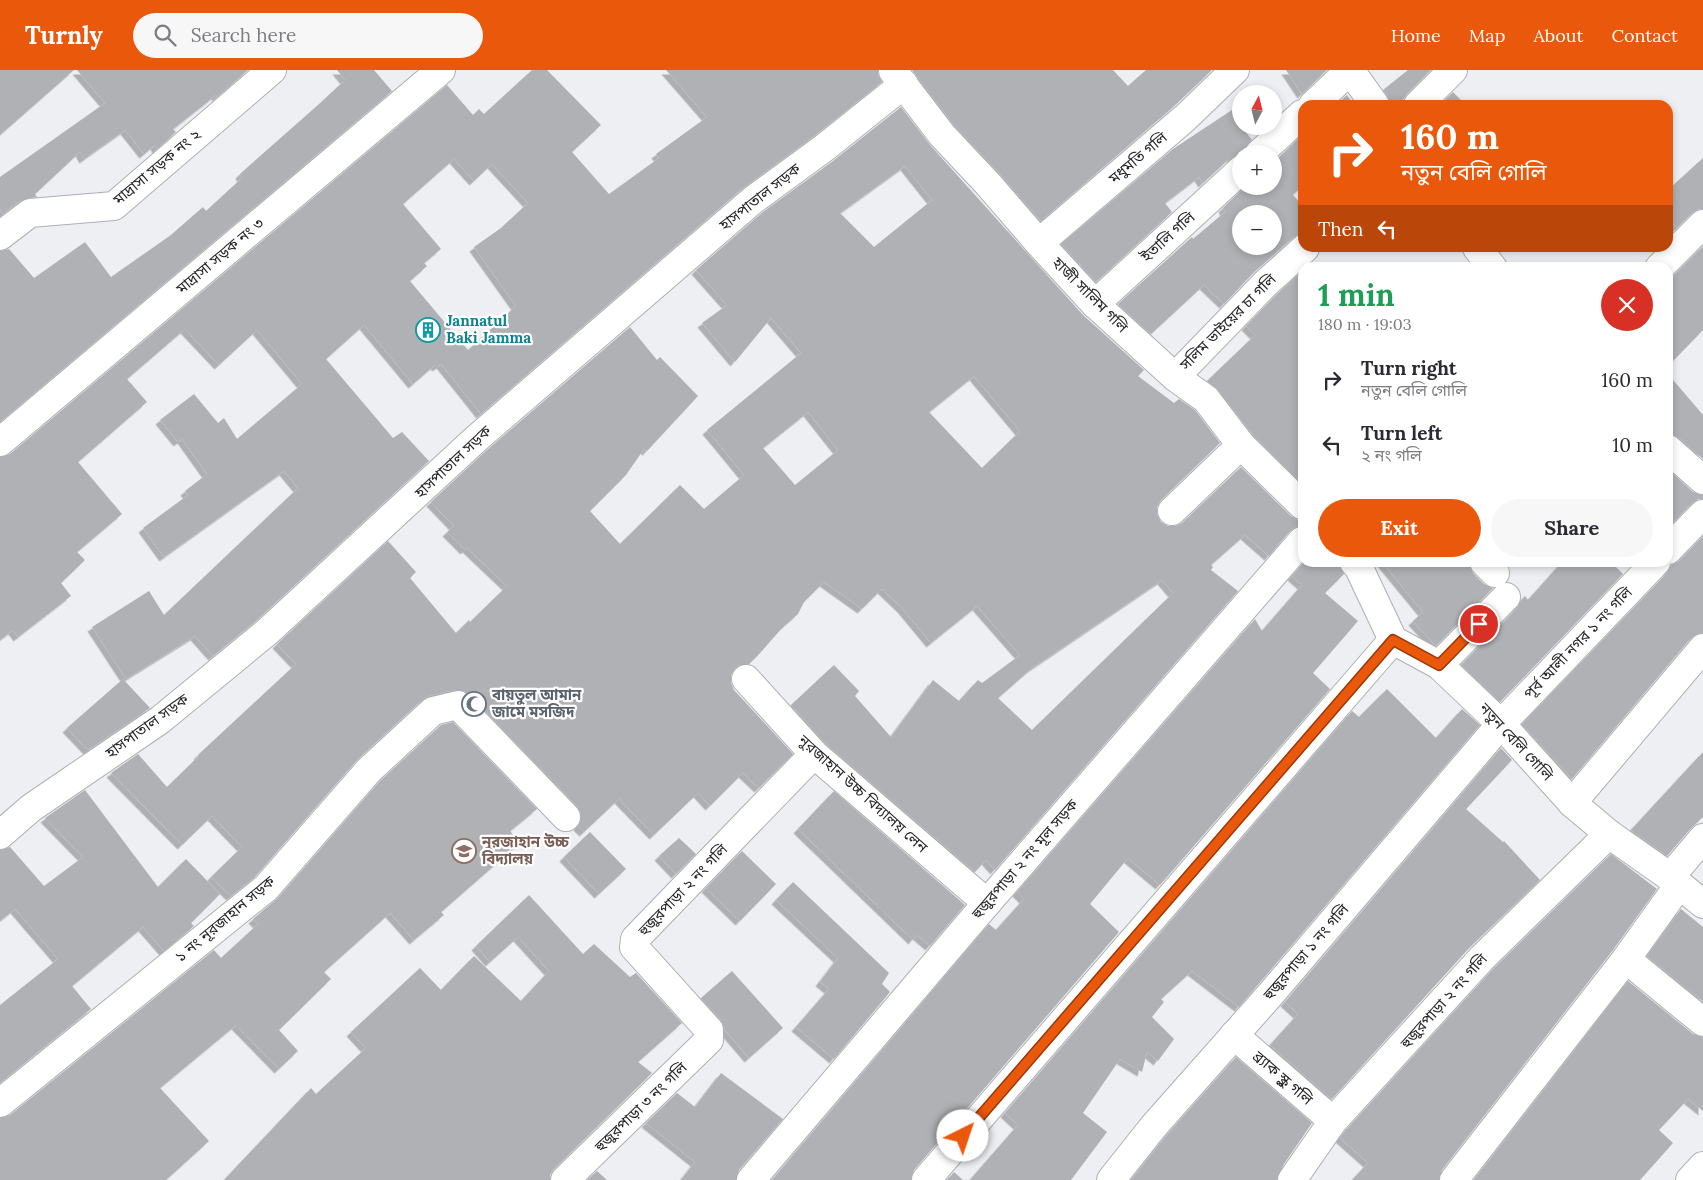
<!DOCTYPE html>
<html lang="en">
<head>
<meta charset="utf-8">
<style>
	body { margin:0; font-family:Lora,"Noto Sans Bengali",serif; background:#f7f7f7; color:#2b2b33; height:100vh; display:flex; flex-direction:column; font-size:19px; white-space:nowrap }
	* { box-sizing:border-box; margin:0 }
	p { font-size:16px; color:#7c7c81 }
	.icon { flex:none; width:28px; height:28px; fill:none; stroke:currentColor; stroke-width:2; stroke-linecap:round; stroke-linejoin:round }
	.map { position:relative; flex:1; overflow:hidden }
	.details { position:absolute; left:1298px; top:192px; width:375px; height:305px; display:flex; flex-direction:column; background:#fff; border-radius:15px; box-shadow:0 2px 8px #0003 }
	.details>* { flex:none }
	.banner { position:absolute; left:1298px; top:30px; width:375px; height:152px; border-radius:15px; box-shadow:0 2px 8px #0003; background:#ea580c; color:#fff; overflow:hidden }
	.needle { width:32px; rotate:7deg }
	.tools { position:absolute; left:1232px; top:15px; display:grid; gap:10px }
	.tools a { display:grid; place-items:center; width:50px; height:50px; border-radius:50%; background:#fff; box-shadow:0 2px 8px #0003; font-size:25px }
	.pin { position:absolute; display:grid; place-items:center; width:42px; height:42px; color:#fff; margin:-21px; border:2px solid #fff; border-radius:50%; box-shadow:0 1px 5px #0007 }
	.me { position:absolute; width:55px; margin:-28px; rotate:41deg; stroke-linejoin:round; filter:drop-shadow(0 0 4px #0008) }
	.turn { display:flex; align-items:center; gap:18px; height:105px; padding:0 20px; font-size:22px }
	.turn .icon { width:65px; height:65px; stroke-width:2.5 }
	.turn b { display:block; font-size:35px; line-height:42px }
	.then { display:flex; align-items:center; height:48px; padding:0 20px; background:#0003; gap:10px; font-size:19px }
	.round { display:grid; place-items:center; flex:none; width:52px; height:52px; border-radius:26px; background:#f7f7f7 }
	.summary { display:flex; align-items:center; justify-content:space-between; height:85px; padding:0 20px }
	h1 { font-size:30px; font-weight:700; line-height:38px; color:#1e9e55 }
	.button { display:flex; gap:10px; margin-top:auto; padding:10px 20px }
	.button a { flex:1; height:58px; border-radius:30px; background:#ea580c; color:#fff; font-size:20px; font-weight:700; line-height:58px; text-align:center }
	.button a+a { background:#f7f7f7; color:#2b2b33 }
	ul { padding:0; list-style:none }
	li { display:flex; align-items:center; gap:15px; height:65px; padding:0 20px }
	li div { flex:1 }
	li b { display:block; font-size:19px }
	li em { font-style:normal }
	header { display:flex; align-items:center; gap:30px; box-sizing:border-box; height:70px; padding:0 25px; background:#ea580c; color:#fff }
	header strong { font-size:24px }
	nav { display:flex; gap:28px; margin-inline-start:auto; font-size:18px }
	.search { width:350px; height:45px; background:#f7f7f7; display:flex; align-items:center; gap:12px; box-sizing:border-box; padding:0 18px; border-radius:28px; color:#7c7c81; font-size:19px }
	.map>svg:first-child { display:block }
	.building { fill:#b0b1b4; fill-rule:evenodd; filter:url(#shadow) }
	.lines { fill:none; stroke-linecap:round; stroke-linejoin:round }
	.street-casing { stroke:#aeafb3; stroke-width:30 }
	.street { stroke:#fff; stroke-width:28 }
	.route-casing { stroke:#983908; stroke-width:12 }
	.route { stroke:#ea580c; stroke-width:9 }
	.labels { text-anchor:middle; stroke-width:4.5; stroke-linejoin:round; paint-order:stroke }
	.street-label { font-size:15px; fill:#252526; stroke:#fff }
	.culture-label { font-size:15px; font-weight:bold; fill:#0d838f; stroke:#fff; text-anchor:start }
	.worship-label { font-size:15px; font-weight:bold; fill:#5b616d; stroke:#fff; text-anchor:start }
	.education-label { font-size:15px; font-weight:bold; fill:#785e54; stroke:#fff; text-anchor:start }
</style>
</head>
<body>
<header>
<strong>Turnly</strong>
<div class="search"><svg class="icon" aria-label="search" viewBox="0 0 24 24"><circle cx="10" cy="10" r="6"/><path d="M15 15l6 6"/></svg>Search here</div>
<nav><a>Home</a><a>Map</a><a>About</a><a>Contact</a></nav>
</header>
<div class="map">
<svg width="1703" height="1110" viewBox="0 0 1703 1110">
	<defs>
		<filter id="shadow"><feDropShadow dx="-4.5" dy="4.5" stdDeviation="0" flood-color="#0004"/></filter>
	</defs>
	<rect width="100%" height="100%" fill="#eeeff3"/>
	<g class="building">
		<polygon points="0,0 74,0 0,65"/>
		<polygon points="77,0 248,0 217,27 216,25 173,59 176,62 157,79 155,75 144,84 125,60 84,89 80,82 35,124 37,127 21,130 3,144 0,139 0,107 105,33"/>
		<polygon points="337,0 374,0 392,21 0,352 0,181 9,179 34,208 85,172 111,207 171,165 203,137 206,141 242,108 240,104 318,35 345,10"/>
		<path d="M532 0H547L601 55 572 82 609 124 659 88 656 84 707 47 666 0H878V4L882 12 814 66 743 118 481 344 441 294 437 297 435 295 413 314 364 255 326 289 393 368 402 362 429 391 257 550 213 586 195 566 126 609 92 557 149 521 164 545 298 418 284 401 164 487 143 458 188 425 185 421 207 404 182 369 178 372 160 350 194 324 218 353 224 348 237 369 302 314 257 260 219 295 185 259 127 309 147 332 78 392 122 444 77 482 85 490 61 513 71 526 18 567 13 560 0 570V387L10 384 447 15 473 45 479 39 484 44ZM454 89 474 111 492 94 528 133 501 158 474 177 516 236 468 280 410 211 427 196 424 193 441 179 403 134Z"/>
		<polygon points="912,0 1113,0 1128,16 1146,0 1212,0 1174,36 1041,151 1000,104 954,55"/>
		<polygon points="1286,0 1327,0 1302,24"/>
		<polygon points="1408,0 1431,0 1407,24 1403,30 1403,35 1390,35 1388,26 1383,20"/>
		<polygon points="1453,22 1466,35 1440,35"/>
		<polygon points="1347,25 1354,35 1336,35"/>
		<polygon points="1241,34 1241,56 1252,70 1244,79 1244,84 1230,88 1203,113 1199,107 1165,133 1172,142 1096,212 1061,174 1173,79"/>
		<path d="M901 37 931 76 1083 245 1144 300 1138 306 1174 333 1179 329 1195 340 1220 373 1161 430 1157 437V444L1161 452 1168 456H1175L1182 453 1241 397 1291 446 1298 450H1302V456H1296L1290 461 1269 486 1245 465 1211 495 1213 497 1211 500 1238 521 995 800 986 790 975 802 825 673 791 635 834 595 859 621 855 626 891 667 933 610 959 631 978 610 982 613 1020 585 977 536 931 573 902 538 882 519 862 539 824 512 804 532 798 544 782 558 760 583 749 594H742L736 597 731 605V613L734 620 793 684 759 718 743 703 710 736 698 723 654 765 619 729 584 762 578 756 581 751V744L577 736 469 624 462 620H454L429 626 422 630 358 689 255 807 231 826 211 807 242 777 212 746 182 775 111 703 138 684 167 717 199 686 198 685 296 594 277 574 388 471 416 502 410 508 456 563 469 550 470 552 507 516 467 478 465 480 447 462 454 456 431 432 487 380 630 257 657 290 660 287 698 326 647 381 644 379 626 405 590 441 620 474 680 415 704 439 744 405 707 360 801 283 771 248 735 292 702 253 727 235 696 200 763 142 833 91ZM905 96 932 130 874 177 840 143ZM974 306 1020 361 982 398 929 342ZM808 342 838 380 795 415 763 378ZM1162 510 1173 523 1032 660 998 628 1031 599Z"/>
		<path d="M1302 65V116L1293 125 1302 135V163L1295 166 1254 202 1224 234 1204 215 1151 264 1118 234 1192 167 1193 169 1225 142 1223 138 1246 116H1274V92ZM1241 144H1274V176H1241Z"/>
		<polygon points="1703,88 1703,139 1698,139 1692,143 1677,158 1668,148 1668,120"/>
		<polygon points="1703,176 1703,260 1668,296 1668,211"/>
		<polygon points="1302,201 1302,414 1253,365 1218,320 1207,311 1255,265 1246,256 1276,225"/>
		<polygon points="1668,304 1703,345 1703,389 1678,367 1668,364"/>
		<polygon points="1668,399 1693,422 1703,425 1703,429 1698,429 1692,433 1668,458"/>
		<polygon points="1703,466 1703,563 1697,564 1691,568 1572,709 1522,654 1667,503 1671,495 1679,491"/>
		<polygon points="1304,492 1339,492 1344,504 1325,523 1358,551 1313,603 1330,619 1160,815 1128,788 1090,834 1119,862 914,1100 911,1110 772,1110 989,854 996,860 1024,829 1017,822 1255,549 1262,561 1302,515 1292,506"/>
		<polygon points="1382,492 1469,492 1473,503 1484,514 1493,518 1436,576 1413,551 1423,542"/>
		<polygon points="1562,492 1611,492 1623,504 1500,632 1461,595 1517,538 1521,530 1525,526 1528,530"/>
		<polygon points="123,609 150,638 88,680 67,658"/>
		<polygon points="1387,619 1436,668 1462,639 1480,655 1239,937 1192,901 1161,929 1164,932 1152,947 1174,969 1158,991 1147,982 1142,1002 1120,989 1083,1043 1107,1062 1071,1110 970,1110 1018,1055 1005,1043 1352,641 1359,647"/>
		<polygon points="453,652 537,739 510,761 520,773 441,842 444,845 414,870 390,843 324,902 331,909 279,960 298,981 279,999 236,955 160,1018 209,1071 166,1110 0,1110 0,1048 10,1045 214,880 221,888 258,854 253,849 278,828 380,711 441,655"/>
		<polygon points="1501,678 1512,690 1466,739 1503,772 1504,771 1540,810 1470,877 1332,1029 1270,975 1298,944 1285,932"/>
		<polygon points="1703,682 1703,747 1691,758 1667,786 1631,760"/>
		<polygon points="85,720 158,817 186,789 220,824 191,853 194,856 164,881 143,857 72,916 91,939 0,1013 0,935 58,889 15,839 0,851 0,780 10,777 44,816 83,787 45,748"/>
		<polygon points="834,721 965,835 930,876 917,865 913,870 798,759"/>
		<polygon points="590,762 626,799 599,824 564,787"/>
		<polygon points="679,768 696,784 676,804 659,786"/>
		<polygon points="742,781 776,814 740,851 706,818"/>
		<polygon points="1611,784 1657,819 1613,880 1442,1100 1439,1110 1352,1110 1368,1093 1340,1068 1345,1061 1493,899"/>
		<polygon points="793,812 889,903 882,914 890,922 834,989 796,957 829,919 820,912 838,888 776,830"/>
		<polygon points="529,825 583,884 594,874 630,907 636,903 682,953 638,992 652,1003 554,1099 550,1105 550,1110 224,1110 311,1018 316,1024 366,978 351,962 420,898 441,920 474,886 521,931 549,901 518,867 490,892 476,876"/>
		<polygon points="1681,839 1703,857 1703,932 1647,886"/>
		<polygon points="732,901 783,958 749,988 725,960 721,950 701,928"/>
		<polygon points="1628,911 1693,964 1703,967 1703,1041 1688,1029 1659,1060 1673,1073 1640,1110 1474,1110"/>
		<polygon points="1236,987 1312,1053 1284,1094 1277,1110 1131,1110 1165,1067"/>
		<polygon points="721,1003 783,1049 739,1100 736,1110 681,1110 695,1092 646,1053 677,1023 695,1037"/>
		<polygon points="597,1101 607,1110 587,1110"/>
		<polygon points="954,1102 963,1110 947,1110"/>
	</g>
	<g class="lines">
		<defs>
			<g id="street">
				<polyline points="1350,0 1375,35"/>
				<polyline points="893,1 942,65 988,114 1039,173 1095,234 1175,307 1206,329 1241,375 1302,435"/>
				<polyline points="1313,35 1350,0"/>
				<polyline points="1418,35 1453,0"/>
				<polyline points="1259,84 1302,44"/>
				<polyline points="0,166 30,143 114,136 272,0"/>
				<polyline points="1039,173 1185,48 1235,0"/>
				<polyline points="1477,178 1493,198"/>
				<polyline points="1659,198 1703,154"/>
				<polyline points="1095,234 1241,100"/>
				<polyline points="1175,307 1265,214 1305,178"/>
				<polyline points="0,372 441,0"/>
				<polyline points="1668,379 1703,410"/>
				<polyline points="1172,441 1241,375"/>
				<polyline points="1668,480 1703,444"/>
				<polyline points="1354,492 1359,498 1393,570 1439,595 1501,654 1572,733 1609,764 1670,807 1703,834"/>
				<polyline points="1484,492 1495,503"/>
				<polyline points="1439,595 1506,527"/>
				<polyline points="746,609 814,684 987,833"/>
				<polyline points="1572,733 1703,578"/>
				<polyline points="0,765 31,738 160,650 267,562 477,368 753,130 824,78 904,14"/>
				<polyline points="1670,807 1703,768"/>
				<polyline points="1626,889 1703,952"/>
				<polyline points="1234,965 1333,1051"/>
				<polyline points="0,1033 266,818 369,700 433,641 458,635 566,747"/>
				<polyline points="565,1110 709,970 709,960 634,877 635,869 814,684"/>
				<polyline points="751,1110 987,833 1302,471"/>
				<polyline points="926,1110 1393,570"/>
				<polyline points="1111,1110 1153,1057 1269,926 1501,654 1656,492"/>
				<polyline points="1292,1110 1333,1051 1482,888 1609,764"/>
				<polyline points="1454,1110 1626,889 1679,815"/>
				<polyline points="1690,1110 1703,1096"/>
			</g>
		</defs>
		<use href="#street" class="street-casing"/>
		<use href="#street" class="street"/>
	</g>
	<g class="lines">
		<defs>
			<polyline id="route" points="963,1066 1393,570 1439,595 1479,554"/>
		</defs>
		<use href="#route" class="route-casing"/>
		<use href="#route" class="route"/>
	</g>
	<defs>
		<symbol id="building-ring" viewBox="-11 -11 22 22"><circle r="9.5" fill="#fff" stroke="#0f9aa8" stroke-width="1.5"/><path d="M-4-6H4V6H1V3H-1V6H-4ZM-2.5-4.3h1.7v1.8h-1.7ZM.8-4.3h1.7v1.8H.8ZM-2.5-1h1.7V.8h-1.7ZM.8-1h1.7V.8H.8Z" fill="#0f9aa8"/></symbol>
		<symbol id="mosque-ring" viewBox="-11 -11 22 22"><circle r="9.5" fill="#fff" stroke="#6b7280" stroke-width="1.5"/><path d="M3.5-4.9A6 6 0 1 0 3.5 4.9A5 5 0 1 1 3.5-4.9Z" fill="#6b7280"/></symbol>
		<symbol id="school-ring" viewBox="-11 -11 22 22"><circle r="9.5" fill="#fff" stroke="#8d6e63" stroke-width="1.5"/><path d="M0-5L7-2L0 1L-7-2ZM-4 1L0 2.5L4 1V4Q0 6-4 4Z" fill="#8d6e63"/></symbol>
	</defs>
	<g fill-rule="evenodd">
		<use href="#building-ring" x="414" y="246" width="28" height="28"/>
		<use href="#mosque-ring" x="460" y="620" width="28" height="28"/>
		<use href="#school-ring" x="450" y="767" width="28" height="28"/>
	</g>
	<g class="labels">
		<g class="street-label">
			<text transform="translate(1138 88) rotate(-40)" y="5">মধুমতি গলি</text>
			<text transform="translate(157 97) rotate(-40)" y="5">মাদ্রাসা সড়ক নং ২</text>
			<text transform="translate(760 127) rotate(-38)" y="5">হাসপাতাল সড়ক</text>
			<text transform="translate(1168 167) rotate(-42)" y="5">ইতালি গলি</text>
			<text transform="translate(220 186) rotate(-40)" y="5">মাদ্রাসা সড়ক নং ৩</text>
			<text transform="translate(1090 225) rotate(45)" y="5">হাজী সালিম গলি</text>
			<text transform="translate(1228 252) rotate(-45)" y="5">সলিম ভাইয়ের চা গলি</text>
			<text transform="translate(453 392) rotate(-43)" y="5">হাসপাতাল সড়ক</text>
			<text transform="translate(1578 573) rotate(-46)" y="5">পূর্ব আলী নগর ১ নং গলি</text>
			<text transform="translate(147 656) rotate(-36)" y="5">হাসপাতাল সড়ক</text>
			<text transform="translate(1516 672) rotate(47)" y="5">নতুন বেলি গোলি</text>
			<text transform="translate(863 724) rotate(42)" y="5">নুরজাহান উচ্চ বিদ্যালয় লেন</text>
			<text transform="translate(1025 789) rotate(-49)" y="5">হুজুরপাড়া ২ নং মূল সড়ক</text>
			<text transform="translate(683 820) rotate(-46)" y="5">হুজুরপাড়া ২ নং গলি</text>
			<text transform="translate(225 849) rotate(-40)" y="5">১ নং নূরজাহান সড়ক</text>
			<text transform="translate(1306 882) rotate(-49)" y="5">হুজুরপাড়া ১ নং গলি</text>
			<text transform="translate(1444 931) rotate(-48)" y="5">হুজুরপাড়া ২ নং গলি</text>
			<text transform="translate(1283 1008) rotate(41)" y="5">ব্র্যাক স্কুল গলি</text>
			<text transform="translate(641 1037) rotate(-44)" y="5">হুজুরপাড়া ৩ নং গলি</text>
		</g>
		<g class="culture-label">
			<text x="446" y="256">Jannatul<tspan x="446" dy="17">Baki Jamma</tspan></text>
		</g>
		<g class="worship-label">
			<text x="492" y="630">বায়তুল আমান<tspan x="492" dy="17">জামে মসজিদ</tspan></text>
		</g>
		<g class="education-label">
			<text x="482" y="777">নুরজাহান উচ্চ<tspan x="482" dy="17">বিদ্যালয়</tspan></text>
		</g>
	</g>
</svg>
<div class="tools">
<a><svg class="needle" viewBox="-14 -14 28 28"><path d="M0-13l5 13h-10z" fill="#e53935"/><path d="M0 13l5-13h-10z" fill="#7c7c81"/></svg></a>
<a>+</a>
<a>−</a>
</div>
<div class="pin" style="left:1479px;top:554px;background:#d93025"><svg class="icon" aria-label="arrive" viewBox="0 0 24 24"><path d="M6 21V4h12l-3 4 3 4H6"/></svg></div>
<svg class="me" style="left:963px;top:1066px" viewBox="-20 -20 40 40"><circle r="19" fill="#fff"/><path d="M0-13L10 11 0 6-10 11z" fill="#ea580c"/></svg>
<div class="banner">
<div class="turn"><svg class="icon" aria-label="right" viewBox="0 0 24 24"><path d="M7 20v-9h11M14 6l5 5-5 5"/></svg><div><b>160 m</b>নতুন বেলি গোলি</div></div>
<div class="then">Then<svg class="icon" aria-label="left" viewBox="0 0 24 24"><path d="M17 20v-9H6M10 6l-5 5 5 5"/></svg></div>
</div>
<section class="details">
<div class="summary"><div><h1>1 min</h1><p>180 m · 19:03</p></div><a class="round" style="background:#d93025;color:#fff"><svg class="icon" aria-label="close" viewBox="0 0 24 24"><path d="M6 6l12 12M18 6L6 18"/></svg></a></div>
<ul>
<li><svg class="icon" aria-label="right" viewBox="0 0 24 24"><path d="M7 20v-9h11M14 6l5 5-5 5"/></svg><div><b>Turn right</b><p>নতুন বেলি গোলি</p></div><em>160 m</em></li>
<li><svg class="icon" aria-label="left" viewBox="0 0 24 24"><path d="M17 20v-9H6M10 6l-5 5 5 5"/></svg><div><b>Turn left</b><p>২ নং গলি</p></div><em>10 m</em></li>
</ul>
<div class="button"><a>Exit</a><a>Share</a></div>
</section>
</div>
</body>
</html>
